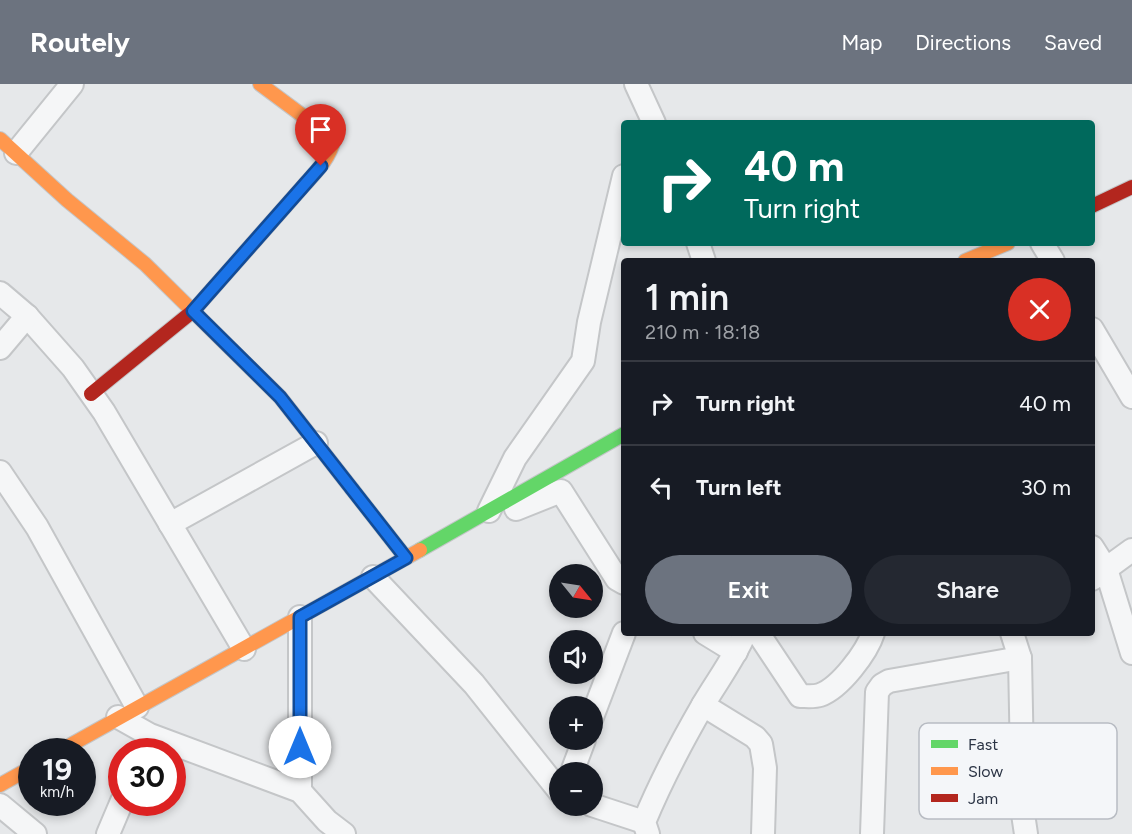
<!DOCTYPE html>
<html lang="en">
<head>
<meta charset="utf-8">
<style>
	body { margin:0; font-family:Figtree,sans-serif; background:#242831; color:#f1f3f6; height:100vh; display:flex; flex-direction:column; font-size:22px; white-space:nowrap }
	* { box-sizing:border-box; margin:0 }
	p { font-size:20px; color:#9ea1a6 }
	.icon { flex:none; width:33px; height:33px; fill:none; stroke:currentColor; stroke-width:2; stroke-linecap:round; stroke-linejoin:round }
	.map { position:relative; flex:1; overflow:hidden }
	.drawer { position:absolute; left:621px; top:174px; width:474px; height:378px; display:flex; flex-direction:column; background:#171b24; border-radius:6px; box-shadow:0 3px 9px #0003 }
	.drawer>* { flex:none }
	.banner { position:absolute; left:621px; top:36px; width:474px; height:126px; border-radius:6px; box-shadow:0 3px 9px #0003; background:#00695c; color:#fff; overflow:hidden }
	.needle { width:39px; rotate:120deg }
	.controls { position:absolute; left:549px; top:480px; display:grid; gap:12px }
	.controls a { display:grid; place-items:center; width:54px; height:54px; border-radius:50%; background:#171b24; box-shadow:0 3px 9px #0003; font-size:30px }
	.speed { position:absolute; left:18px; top:654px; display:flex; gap:12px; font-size:30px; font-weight:700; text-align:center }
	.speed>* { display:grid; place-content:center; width:78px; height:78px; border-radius:50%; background:#171b24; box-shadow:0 3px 9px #0003; line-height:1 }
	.speed small { font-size:15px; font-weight:400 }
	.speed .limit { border:9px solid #d22; background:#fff; color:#111 }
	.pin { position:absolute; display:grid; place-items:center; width:51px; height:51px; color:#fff; margin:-62px -26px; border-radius:50% 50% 50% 0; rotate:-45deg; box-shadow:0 0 6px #0007 }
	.pin .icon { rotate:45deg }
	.me { position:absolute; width:66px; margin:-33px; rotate:0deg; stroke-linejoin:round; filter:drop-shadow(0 0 4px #0008) }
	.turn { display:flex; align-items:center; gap:21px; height:126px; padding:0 24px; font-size:27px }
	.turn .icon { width:78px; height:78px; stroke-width:2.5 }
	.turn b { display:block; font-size:42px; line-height:51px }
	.round { display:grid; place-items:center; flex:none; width:63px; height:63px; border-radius:32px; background:#242831 }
	.summary { display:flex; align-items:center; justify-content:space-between; height:102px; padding:0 24px }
	h1 { font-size:36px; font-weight:600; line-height:45px }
	.cta { display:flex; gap:12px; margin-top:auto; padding:12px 24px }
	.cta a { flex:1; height:69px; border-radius:36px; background:#6c737f; color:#fff; font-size:24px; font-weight:600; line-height:69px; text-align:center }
	.cta a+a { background:#242831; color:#f1f3f6 }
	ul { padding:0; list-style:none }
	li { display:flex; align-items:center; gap:18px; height:84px; padding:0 24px; border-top:2px solid #363941 }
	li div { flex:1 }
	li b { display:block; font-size:22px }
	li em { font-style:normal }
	header { display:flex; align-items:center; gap:36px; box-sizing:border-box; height:84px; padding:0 30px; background:#6c737f; color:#fff }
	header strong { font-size:28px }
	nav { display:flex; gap:33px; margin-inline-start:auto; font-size:21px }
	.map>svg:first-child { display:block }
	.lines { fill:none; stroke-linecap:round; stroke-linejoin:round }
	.street-casing { stroke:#c4c6c8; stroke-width:26 }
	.fast-casing { stroke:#c4c6c8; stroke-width:16 }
	.slow-casing { stroke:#c4c6c8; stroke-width:16 }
	.jam-casing { stroke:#c4c6c8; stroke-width:16 }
	.street { stroke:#f5f6f7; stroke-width:22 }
	.fast { stroke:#63d668; stroke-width:14 }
	.slow { stroke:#ff974d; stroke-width:14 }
	.jam { stroke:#b3261e; stroke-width:14 }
	.route-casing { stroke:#114b97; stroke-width:15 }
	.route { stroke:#1a73e8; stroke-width:10 }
	.key { fill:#f4f6f9; stroke:#b8bcc3; stroke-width:1.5 }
	.key-label { font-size:16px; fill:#2b3445 }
</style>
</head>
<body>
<header>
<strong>Routely</strong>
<nav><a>Map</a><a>Directions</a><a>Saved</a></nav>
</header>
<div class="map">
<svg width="1132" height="750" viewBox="0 0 1132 750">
	<rect width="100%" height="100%" fill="#e6e8ea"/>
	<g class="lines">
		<defs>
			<g id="street">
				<polyline points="636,0 654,39"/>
				<polyline points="16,69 72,0"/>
				<polyline points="698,159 704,177"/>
				<polyline points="1042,159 1053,177"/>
				<polyline points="0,209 27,232 73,284 104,328 244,565"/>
				<polyline points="1092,245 1132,313"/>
				<polyline points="0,264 27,232"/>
				<polyline points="0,388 37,443 137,623"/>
				<polyline points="516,425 561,407 617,495 624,499"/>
				<polyline points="489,427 515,374 583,277 589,238 624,92"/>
				<polyline points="170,440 316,359"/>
				<polyline points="1092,463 1106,485 1132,569"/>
				<polyline points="373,493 474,600 560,708"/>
				<polyline points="1092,495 1132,466"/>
				<polyline points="705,549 736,568"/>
				<path d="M758 549 800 612C806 612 814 613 820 611 840 604 867 568 873 549"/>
				<polyline points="1012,549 1020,574 1023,730 1026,750"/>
				<polyline points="703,621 755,653 761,660 765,684 763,750"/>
				<polyline points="118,633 150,651 300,707 327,737 344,750"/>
				<polyline points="592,633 624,549"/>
				<polyline points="572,688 584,656"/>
				<polyline points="300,707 300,533"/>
				<polyline points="0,721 35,750"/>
				<polyline points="592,721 644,738"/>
				<polyline points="108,750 122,717"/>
				<path d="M648 750 644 738C661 697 681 659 703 621 717 597 734 575 745 549"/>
				<polyline points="872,750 877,608 882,601 889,597 1020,574"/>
			</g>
			<g id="fast">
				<polyline points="352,405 406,474"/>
				<polyline points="420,466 624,350"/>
			</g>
			<g id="slow">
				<path d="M260 0 334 55C330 73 318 86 306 99"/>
				<polyline points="0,55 67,116 145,180 280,313 352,405"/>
				<polyline points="965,177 1008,159"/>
				<polyline points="58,668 420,466"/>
				<polyline points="0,701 32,683"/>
			</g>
			<g id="jam">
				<polyline points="1092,122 1132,103"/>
				<polyline points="91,310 193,227 306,99"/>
			</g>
		</defs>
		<use href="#street" class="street-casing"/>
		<use href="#fast" class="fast-casing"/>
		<use href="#slow" class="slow-casing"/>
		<use href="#jam" class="jam-casing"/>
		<use href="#street" class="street"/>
		<use href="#fast" class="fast"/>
		<use href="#slow" class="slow"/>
		<use href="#jam" class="jam"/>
	</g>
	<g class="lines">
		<defs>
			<polyline id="route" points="300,663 300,533 406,474 280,313 193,227 321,82"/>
		</defs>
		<use href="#route" class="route-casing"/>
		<use href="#route" class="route"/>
	</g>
	<rect x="919" y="639" width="198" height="96" rx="9" class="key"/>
	<rect x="931" y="656" width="27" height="8" fill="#63d668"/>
	<rect x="931" y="683" width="27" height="8" fill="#ff974d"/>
	<rect x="931" y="710" width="27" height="8" fill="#b3261e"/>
	<g class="key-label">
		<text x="968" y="666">Fast</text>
		<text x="968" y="693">Slow</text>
		<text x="968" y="720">Jam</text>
	</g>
</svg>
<div class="controls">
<a><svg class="needle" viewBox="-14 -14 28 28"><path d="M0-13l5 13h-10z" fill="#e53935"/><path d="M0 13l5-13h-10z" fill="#9ea1a6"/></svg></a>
<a><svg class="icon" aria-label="sound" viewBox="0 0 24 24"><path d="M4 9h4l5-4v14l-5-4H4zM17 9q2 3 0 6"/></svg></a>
<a>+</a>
<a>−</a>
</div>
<div class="speed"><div>19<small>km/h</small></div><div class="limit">30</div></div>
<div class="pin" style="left:321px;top:82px;background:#d93025"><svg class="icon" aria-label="arrive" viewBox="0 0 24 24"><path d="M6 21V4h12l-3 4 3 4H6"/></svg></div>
<svg class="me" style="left:300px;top:663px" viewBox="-20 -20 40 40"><circle r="19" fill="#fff"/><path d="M0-13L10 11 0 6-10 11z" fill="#1a73e8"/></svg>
<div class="banner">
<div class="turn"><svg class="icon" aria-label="right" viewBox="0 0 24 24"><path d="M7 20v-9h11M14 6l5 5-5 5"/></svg><div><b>40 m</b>Turn right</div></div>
</div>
<section class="drawer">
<div class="summary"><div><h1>1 min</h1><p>210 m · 18:18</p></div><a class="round" style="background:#d93025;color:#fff"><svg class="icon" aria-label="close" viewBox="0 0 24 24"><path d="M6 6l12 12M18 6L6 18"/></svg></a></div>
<ul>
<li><svg class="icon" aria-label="right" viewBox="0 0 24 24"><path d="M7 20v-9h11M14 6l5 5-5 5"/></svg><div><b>Turn right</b></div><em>40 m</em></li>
<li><svg class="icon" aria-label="left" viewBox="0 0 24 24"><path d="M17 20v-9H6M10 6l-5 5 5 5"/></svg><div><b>Turn left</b></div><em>30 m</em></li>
</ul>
<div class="cta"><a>Exit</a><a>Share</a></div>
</section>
</div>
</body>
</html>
